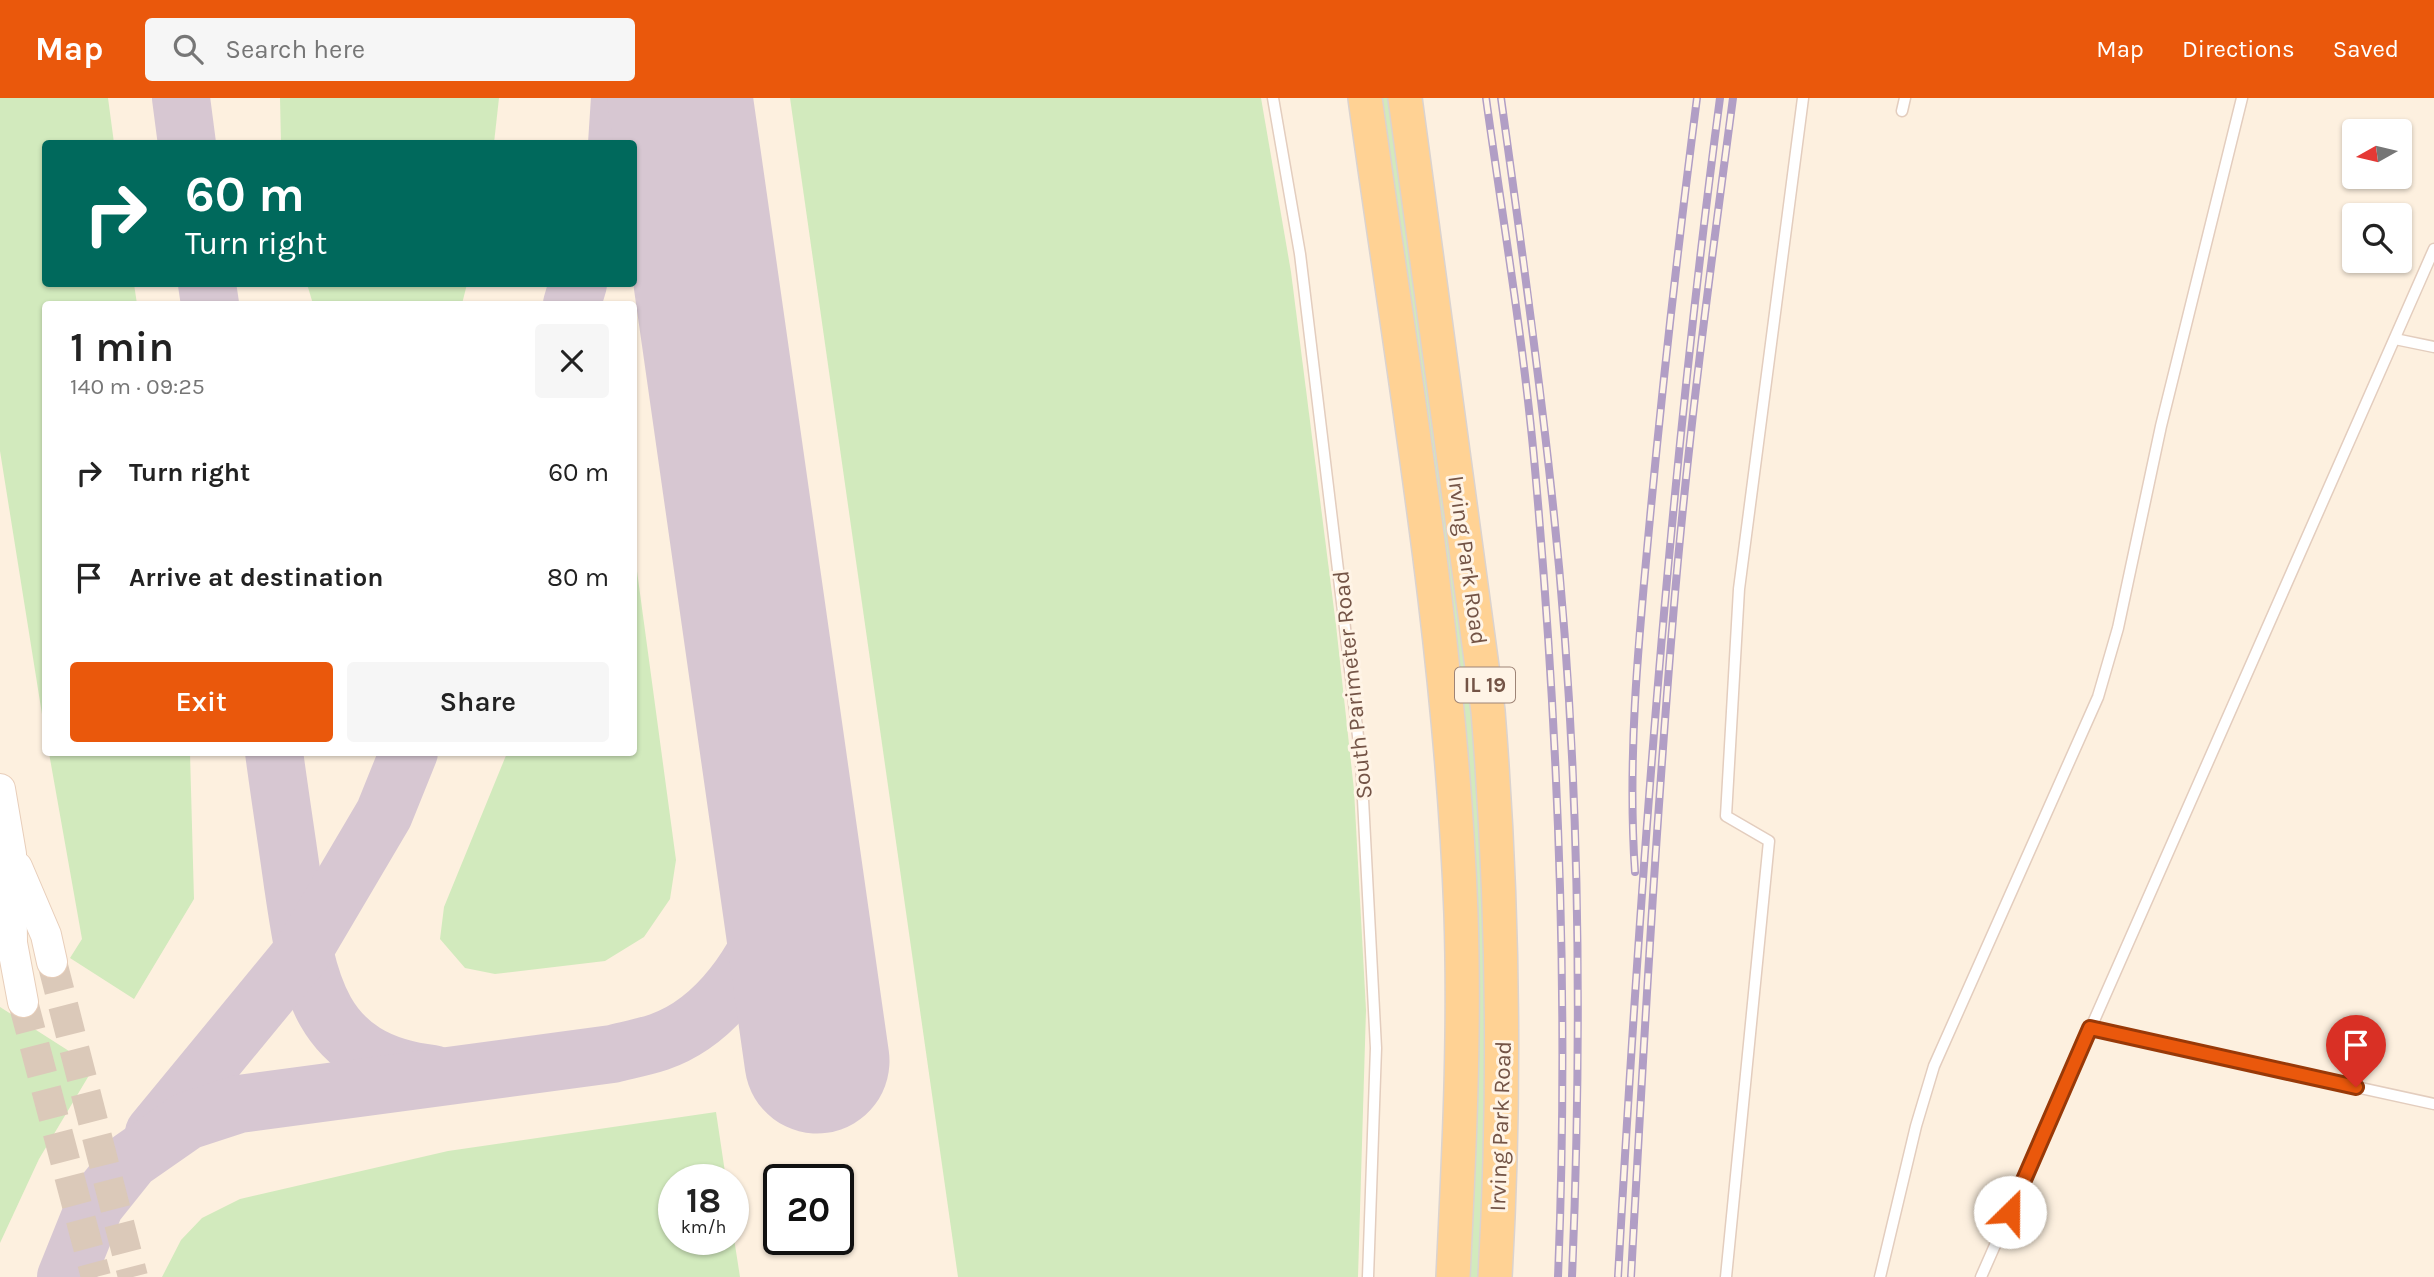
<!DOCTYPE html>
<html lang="en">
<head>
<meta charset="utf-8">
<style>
	body { margin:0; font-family:Karla,sans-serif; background:#f6f6f6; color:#222; height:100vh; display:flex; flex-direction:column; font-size:26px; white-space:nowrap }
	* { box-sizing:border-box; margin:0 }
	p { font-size:23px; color:#767676 }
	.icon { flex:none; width:38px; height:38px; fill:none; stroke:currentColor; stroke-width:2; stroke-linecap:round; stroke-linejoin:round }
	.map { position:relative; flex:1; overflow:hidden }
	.drawer { position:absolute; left:42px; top:203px; width:595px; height:455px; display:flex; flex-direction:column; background:#fff; border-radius:7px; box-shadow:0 2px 5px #0004 }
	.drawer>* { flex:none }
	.top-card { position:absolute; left:42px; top:42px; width:595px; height:147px; border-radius:7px; box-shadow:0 2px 5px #0004; background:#00695c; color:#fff; overflow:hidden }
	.needle { width:46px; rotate:262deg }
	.buttons { position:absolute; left:2342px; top:21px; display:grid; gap:14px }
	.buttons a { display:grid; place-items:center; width:70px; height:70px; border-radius:7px; background:#fff; box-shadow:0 2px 5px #0004; font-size:35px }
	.speed { position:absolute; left:658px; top:1066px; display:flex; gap:14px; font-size:35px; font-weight:700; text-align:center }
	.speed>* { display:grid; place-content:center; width:91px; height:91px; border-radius:50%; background:#fff; box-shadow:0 2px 5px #0004; line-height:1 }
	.speed small { font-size:18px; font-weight:400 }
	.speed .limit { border:4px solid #111; border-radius:10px; background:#fff; color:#111 }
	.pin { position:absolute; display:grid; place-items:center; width:60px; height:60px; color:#fff; margin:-72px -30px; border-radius:50% 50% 50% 0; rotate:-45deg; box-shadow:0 0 7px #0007 }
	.pin .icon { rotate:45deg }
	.me { position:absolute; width:77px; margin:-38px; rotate:23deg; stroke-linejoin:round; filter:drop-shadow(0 0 5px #0008) }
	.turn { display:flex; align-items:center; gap:24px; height:147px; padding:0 28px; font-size:32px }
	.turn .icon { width:91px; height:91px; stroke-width:2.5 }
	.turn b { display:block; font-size:49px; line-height:60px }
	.round { display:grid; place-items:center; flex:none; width:74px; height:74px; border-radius:7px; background:#f6f6f6 }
	.summary { display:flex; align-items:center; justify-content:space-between; height:119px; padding:0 28px }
	h1 { font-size:42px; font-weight:600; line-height:52px }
	.primary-button { display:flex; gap:14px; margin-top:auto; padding:14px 28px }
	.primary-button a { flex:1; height:80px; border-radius:7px; background:#ea580c; color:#fff; font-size:28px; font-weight:600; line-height:80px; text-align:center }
	.primary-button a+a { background:#f6f6f6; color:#222 }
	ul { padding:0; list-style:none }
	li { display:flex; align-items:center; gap:21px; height:105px; padding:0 28px }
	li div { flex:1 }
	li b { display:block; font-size:26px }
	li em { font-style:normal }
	header { display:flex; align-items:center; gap:42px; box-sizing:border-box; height:98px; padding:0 35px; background:#ea580c; color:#fff }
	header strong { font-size:33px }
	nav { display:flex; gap:38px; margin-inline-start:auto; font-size:24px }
	.search { width:490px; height:63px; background:#f6f6f6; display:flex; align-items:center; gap:18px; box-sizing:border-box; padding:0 24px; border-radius:7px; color:#767676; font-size:26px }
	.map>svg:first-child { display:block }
	.green { fill:#d2eabd }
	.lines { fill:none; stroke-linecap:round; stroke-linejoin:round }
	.taxiway { stroke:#d7c7d2; stroke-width:58 }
	.runway { stroke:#d7c7d2; stroke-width:145 }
	.secondary-tunnel { stroke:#dbc9b9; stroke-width:30; stroke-dasharray:30 15; stroke-linecap:butt }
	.lane-casing { stroke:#e3cdbe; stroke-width:13 }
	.secondary-casing { stroke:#e8ceba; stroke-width:32 }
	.primary-casing { stroke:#dbd3cf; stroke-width:36 }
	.lane { stroke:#fff; stroke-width:10 }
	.secondary { stroke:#fff; stroke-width:30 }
	.primary { stroke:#ffd294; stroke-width:33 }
	.rail-casing { stroke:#b19ec5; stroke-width:8 }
	.rail { stroke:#fff4e6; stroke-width:5; stroke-dasharray:16; stroke-linecap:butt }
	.route-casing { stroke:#983908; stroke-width:18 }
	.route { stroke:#ea580c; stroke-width:12 }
	.labels { text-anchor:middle; stroke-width:6; stroke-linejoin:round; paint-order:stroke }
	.shield { fill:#fff4e6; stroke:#9e8476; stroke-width:2 }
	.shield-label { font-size:21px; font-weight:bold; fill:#745446 }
	.street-label { font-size:23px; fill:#745446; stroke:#fff4e6 }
</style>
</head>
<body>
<header>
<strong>Map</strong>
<div class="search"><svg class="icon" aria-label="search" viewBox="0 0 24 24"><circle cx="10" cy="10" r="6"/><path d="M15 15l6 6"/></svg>Search here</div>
<nav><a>Map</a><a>Directions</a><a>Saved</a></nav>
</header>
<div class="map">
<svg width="2434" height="1179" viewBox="0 0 2434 1179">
	<rect width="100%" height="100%" fill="#fdf0df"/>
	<g class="green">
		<polygon points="0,0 108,0 114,45 46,46 46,186 134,186 137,206 46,206 45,635 0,353"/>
		<polygon points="280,0 499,0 494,45 281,46"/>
		<polygon points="790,0 1261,0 1291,174 1336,527 1354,692 1366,912 1358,1179 958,1179"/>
		<polygon points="1380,0 1393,0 1479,674 1490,941 1481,1179 1469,1179 1476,1049 1477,938"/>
		<polygon points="307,186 467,186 462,206 313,206"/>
		<polygon points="634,451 676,762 670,801 644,839 605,863 495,876 465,870 440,841 444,809 507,655 634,654"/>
		<polygon points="49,655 190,655 194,801 134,901 70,860 82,841"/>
		<polygon points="0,909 94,969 39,1061 0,1145"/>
		<polygon points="716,1014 726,1081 674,1082 674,1141 733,1141 733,1134 740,1179 162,1179 181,1142 202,1120 240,1101 448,1053"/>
	</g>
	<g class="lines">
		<g class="taxiway">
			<polyline points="181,0 187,46"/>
			<polyline points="617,46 620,0"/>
			<polyline points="207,186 210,206"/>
			<polyline points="572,206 578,186"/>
			<path d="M274 654C280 699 287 743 293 787 307 883 318 963 433 976"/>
			<polyline points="154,1035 302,855 384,716 409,654"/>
			<path d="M66 1179 95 1107 131 1062 187 1023 239 1006 612 956C628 952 644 949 659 944 717 924 758 863 776 806 781 788 783 767 787 748"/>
		</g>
		<polyline class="runway" points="680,0 817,963"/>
		<g class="secondary-tunnel">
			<polyline points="52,864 133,1179"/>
			<polyline points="23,904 96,1179"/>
		</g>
		<defs>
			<g id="lane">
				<polyline points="1273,0 1300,156 1361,663 1376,950 1368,1179"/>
				<polyline points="1902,13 1905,0"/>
				<polyline points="2395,241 2434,249"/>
				<polyline points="2090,931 2434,1006"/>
				<polyline points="1726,1179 1769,743 1726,718 1739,491 1803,0"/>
				<polyline points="1880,1179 1916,1028 1934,968 2098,599 2118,530 2161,328 2242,0"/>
				<polyline points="1981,1179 2434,151"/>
			</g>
			<g id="secondary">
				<polyline points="0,691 11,756 12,845 23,904"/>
				<polyline points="17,769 46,837 52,864"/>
			</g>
			<g id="primary">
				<path d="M1365 0C1402 270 1451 543 1461 816 1465 937 1459 1058 1453 1179"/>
				<path d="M1405 0 1488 613C1503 802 1506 989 1495 1179"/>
			</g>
		</defs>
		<use href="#lane" class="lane-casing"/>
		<use href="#secondary" class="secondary-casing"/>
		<use href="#primary" class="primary-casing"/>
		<use href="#lane" class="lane"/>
		<use href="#secondary" class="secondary"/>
		<use href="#primary" class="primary"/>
		<defs>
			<g id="rail">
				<path d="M1486 0C1503 123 1524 247 1535 371 1559 640 1569 910 1558 1179"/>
				<path d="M1501 0C1519 129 1537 259 1551 389 1580 650 1583 917 1572 1179"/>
				<path d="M1635 774C1627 656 1639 538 1650 420 1663 280 1679 140 1697 0"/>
				<path d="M1618 1179C1640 785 1668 392 1720 0"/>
				<path d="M1631 1179C1643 959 1655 739 1673 520 1687 346 1710 173 1733 0"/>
			</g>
		</defs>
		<use href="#rail" class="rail-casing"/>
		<use href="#rail" class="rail"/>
	</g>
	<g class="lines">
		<defs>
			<polyline id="route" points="2010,1114 2090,930 2356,989"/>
		</defs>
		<use href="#route" class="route-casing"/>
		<use href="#route" class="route"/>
	</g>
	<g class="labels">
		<rect class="shield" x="1455" y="569.5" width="60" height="35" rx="5"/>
		<g class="shield-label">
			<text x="1485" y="594">IL 19</text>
		</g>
		<g class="street-label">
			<text transform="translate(1468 462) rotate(82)" y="8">Irving Park Road</text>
			<text transform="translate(1352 587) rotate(-96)" y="8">South Parimeter Road</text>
			<text transform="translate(1500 1028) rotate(-88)" y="8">Irving Park Road</text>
		</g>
	</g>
</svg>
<div class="buttons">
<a><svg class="needle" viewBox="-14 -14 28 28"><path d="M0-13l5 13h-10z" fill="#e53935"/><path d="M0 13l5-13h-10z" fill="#767676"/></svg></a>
<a><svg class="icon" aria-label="search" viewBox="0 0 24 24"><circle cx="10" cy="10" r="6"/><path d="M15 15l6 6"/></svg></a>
</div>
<div class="speed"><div>18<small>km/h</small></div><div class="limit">20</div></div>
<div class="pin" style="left:2356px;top:989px;background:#d93025"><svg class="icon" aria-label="arrive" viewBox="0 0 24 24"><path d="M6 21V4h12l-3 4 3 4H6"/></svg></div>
<svg class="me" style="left:2010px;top:1114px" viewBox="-20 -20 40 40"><circle r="19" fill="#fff"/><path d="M0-13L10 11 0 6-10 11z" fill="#ea580c"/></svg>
<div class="top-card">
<div class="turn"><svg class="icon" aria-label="right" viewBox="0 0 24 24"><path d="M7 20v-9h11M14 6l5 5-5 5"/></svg><div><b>60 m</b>Turn right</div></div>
</div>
<section class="drawer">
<div class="summary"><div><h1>1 min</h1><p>140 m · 09:25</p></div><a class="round"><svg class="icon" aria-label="close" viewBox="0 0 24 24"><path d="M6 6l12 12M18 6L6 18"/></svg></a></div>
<ul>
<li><svg class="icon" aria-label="right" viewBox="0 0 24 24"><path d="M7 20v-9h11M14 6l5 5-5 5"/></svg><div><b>Turn right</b></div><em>60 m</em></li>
<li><svg class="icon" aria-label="arrive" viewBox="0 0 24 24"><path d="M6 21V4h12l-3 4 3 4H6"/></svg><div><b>Arrive at destination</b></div><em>80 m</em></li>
</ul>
<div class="primary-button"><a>Exit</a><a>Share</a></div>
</section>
</div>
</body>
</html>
